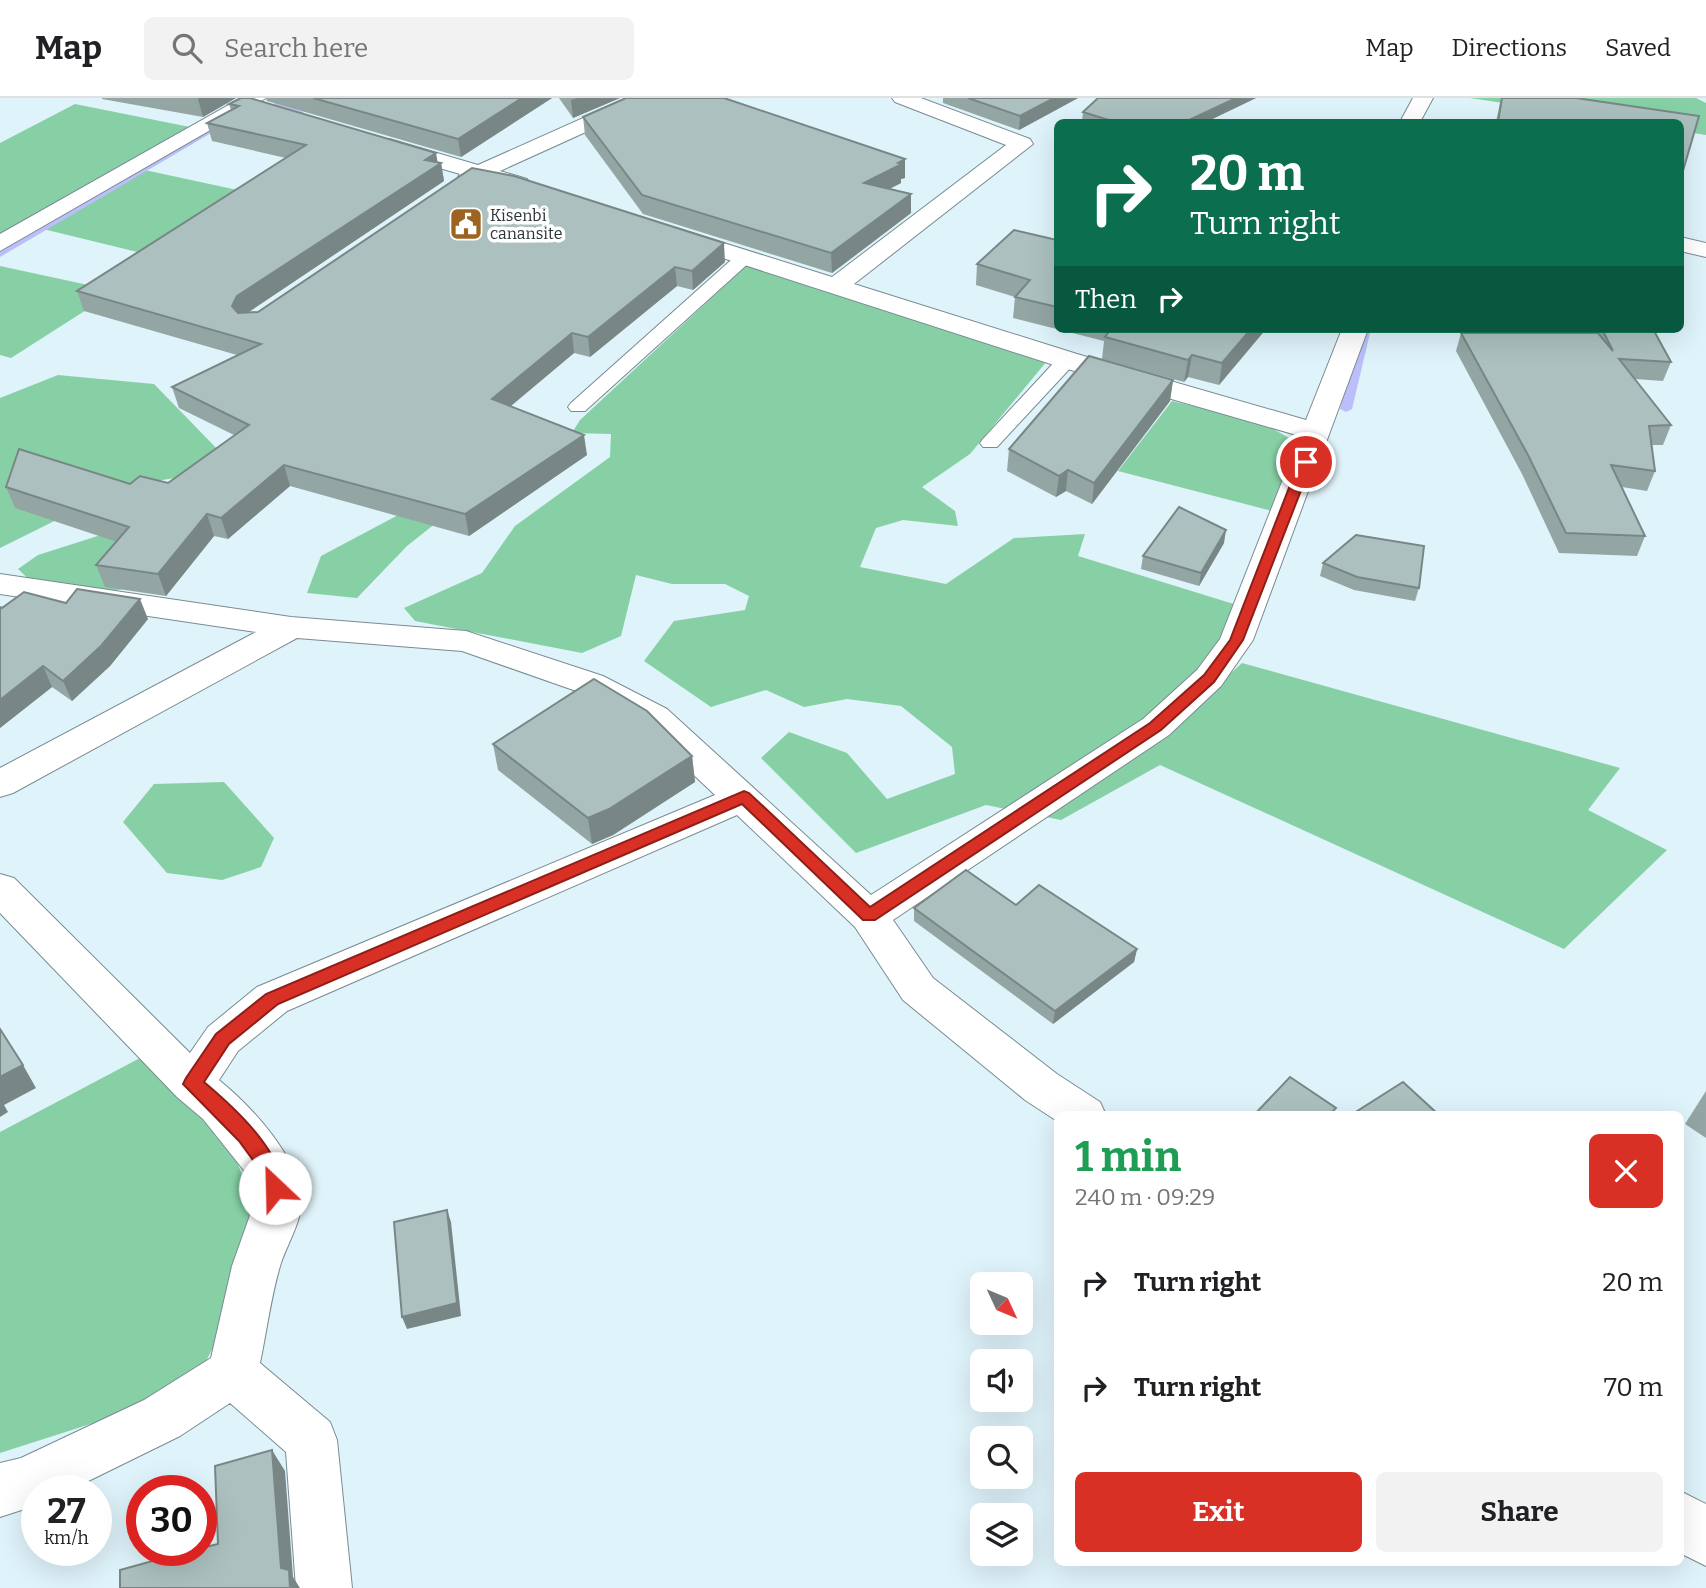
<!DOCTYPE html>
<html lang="en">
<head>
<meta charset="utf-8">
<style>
	body { margin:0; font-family:Bitter,serif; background:#f2f2f2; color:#202124; height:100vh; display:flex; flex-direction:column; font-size:26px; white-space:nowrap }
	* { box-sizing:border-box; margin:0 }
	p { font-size:23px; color:#757577 }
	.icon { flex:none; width:38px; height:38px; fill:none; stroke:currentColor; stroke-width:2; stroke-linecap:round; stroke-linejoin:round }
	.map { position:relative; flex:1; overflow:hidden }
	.drawer { position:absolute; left:1054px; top:1013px; width:630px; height:455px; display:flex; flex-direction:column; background:#fff; border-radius:10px; box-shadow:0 7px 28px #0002 }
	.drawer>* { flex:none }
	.guide { position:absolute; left:1054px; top:21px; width:630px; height:214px; border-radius:10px; box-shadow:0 7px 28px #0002; background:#0b6e4f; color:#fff; overflow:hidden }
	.needle { width:46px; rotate:134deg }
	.fabs { position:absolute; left:970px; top:1174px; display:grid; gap:14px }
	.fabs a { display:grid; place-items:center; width:63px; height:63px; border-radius:10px; background:#fff; box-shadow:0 7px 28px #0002; font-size:35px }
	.speed { position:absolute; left:21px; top:1377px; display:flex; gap:14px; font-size:35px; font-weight:700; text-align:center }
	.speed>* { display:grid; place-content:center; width:91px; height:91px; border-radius:50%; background:#fff; box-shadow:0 7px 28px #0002; line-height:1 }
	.speed small { font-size:18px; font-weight:400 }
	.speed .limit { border:10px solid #d22; background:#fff; color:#111 }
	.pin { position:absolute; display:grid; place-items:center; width:60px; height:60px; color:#fff; margin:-30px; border:4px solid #fff; border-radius:50%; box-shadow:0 2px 7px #0007 }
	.me { position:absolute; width:77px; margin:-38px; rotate:336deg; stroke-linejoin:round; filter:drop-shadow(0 0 5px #0008) }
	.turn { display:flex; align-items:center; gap:24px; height:147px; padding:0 21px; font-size:32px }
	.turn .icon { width:91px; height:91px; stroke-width:2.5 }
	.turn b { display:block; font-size:49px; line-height:60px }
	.then { display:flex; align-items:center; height:66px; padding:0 21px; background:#0003; gap:14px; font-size:26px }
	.round { display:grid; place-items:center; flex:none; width:74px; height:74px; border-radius:10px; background:#f2f2f2 }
	.overview { display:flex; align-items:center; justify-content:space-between; height:119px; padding:0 21px }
	h1 { font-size:42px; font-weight:700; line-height:52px; color:#1e9e55 }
	.action { display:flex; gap:14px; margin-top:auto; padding:14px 21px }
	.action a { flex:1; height:80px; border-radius:10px; background:#d93025; color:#fff; font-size:28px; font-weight:700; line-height:80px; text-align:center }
	.action a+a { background:#f2f2f2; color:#202124 }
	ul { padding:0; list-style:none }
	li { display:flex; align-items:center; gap:21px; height:105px; padding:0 21px }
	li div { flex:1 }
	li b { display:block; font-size:26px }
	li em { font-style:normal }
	header { display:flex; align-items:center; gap:42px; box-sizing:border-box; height:98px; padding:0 35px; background:#fff; border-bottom:2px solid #e0e0e0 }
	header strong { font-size:33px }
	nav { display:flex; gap:38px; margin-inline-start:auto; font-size:24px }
	.search { width:490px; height:63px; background:#f2f2f2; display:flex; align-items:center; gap:18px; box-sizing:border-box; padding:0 24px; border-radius:10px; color:#757577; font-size:26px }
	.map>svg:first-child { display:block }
	.green { fill:#87d0a6 }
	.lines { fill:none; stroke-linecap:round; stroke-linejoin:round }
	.stream { fill:#bcbefb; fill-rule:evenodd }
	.lane-casing { stroke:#798b92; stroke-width:2 }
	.street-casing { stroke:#798b92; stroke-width:2 }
	.lane { fill:#fff; fill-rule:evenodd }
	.street { fill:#fff; fill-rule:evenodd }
	.wall { fill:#94a6a4 }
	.shaded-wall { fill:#788786 }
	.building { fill:#acc1bf; stroke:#788786; stroke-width:2 }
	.route { fill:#d93025; stroke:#8d1f18; stroke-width:2 }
	.labels { text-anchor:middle; stroke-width:7; stroke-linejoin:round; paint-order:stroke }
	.far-poi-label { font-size:16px; fill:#2b3336; stroke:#fff; text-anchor:start }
</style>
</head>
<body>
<header>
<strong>Map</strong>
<div class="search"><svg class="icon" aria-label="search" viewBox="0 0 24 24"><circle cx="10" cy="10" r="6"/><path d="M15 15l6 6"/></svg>Search here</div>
<nav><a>Map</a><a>Directions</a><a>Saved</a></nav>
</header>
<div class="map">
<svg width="1706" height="1490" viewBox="0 0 1706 1490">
	<rect width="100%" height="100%" fill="#dff3fa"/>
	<g class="green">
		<polygon points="1470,0 1696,0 1706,5 1706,37 1680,33 1680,24 1627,24"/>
		<polygon points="75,6 195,30 0,140 0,45"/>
		<polygon points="140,71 265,98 166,161 39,130"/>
		<polygon points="0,168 116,193 11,260 0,257"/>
		<polygon points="746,168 1047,263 970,356 922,389 955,413 958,428 903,422 876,430 860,469 946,486 1014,440 1085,436 1078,458 1237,507 1177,624 1242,565 1620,670 1588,712 1667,752 1564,851 1160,667 1061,722 986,707 856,755 761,660 789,634 847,655 887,701 955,676 952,649 901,608 847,601 804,609 766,592 711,609 644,563 674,523 745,512 749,498 725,486 672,486 636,477 621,538 582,555 415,523 404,510 482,475 515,428 610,359 611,336 572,335 580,322"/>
		<polygon points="58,277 154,286 223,357 181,379 125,388 0,450 0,300"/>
		<path d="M1172 303C1216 314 1265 319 1301 349L1272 413 1118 373Z"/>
		<polygon points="451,413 407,448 357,500 307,495 321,458 402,415"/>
		<polygon points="126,429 129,490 53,504 18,471 38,457"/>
		<polygon points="224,684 274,740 261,769 222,782 167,775 123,724 154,686"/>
		<polygon points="140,960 228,1041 254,1107 221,1234 201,1273 103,1322 0,1355 0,1034"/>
	</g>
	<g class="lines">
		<g class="stream">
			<polygon points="274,0 282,0 282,6 304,14 300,17 275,9"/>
			<polygon points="211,29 218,31 0,159 0,152"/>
			<polygon points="1361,231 1371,231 1352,311 1346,314 1340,311"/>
		</g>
		<defs>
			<g id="lane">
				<polygon points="745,154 751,155 753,159 751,163 585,313 571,313 568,309 571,305 739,155"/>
				<polygon points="1067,256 1074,258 1076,262 1074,266 997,349 983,349 980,345 983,341 1060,258"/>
			</g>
			<g id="street">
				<polygon points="241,0 266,0 0,153 0,136"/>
				<path d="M628 0H655L652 4 500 73 527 81 530 86 527 91C511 95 499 84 483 83 475 82 470 86 461 84L458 79 460 76 381 53 378 48 389 41 478 67Z"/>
				<path d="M892 0H921L1030 41 1033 46 854 186 1077 256 1306 322 1342 231H1368L1253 542 1221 588 1169 637 893 822 933 880 1057 976 1100 1004 1106 1017H1057V1023L1025 1002 903 902 855 829 737 717 287 913 238 953 219 982C252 1009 300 1060 301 1104 302 1122 287 1147 281 1165 271 1197 267 1232 260 1265L330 1324 337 1342 352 1490H296L286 1354 230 1305 180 1338 68 1393H37V1407L0 1419V1365L21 1360 144 1302 211 1260 232 1168 254 1106 250 1080 203 1021 177 999 0 815V776L14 780 190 955 208 929 257 889 715 697 641 627 579 594 462 553 297 540 13 695 0 699V670L256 534 0 496V476L291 519 466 533 603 578 667 611 871 797 1143 621 1197 572 1220 541 1300 338 1057 268 667 142 664 137 667 132 676 130 832 179 1006 47 895 4Z"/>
				<polygon points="1413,0 1433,0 1420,24 1400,24"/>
				<polygon points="1680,139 1706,145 1706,159 1680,153"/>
				<polygon points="1680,1393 1706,1406 1706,1468 1680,1455"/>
			</g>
		</defs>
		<use href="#lane" class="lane-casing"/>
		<use href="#street" class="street-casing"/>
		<use href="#lane" class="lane"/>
		<use href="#street" class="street"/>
	</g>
	<g class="wall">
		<polygon points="102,0 236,0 203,19 102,1"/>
		<polygon points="241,0 441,65 444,83 247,215 725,164 693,192 677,188 590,259 574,255 511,308 587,357 469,438 290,388 228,441 214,438 166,498 105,489 96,467 117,444 15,410 6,389 168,385 234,337 179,310 172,289 237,257 84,213 77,193 286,60 212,43 207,25 231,12 229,6"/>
		<polygon points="266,0 552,0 461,59 267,3"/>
		<polygon points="559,0 620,0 573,20"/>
		<polygon points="625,0 728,0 728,1 905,80 901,81 901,85 889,91 911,96 911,115 832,175 643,116 585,37 583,19"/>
		<polygon points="943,0 1078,0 1019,32 943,5"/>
		<polygon points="1098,0 1256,0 1206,24 1082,24 1083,14"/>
		<polygon points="1501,0 1576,0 1680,24 1496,24"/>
		<polygon points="1057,142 1057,231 1266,231 1219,287 1188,279 1184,284 1102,261 1104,243 1013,220 1015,199 976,187 977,166"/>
		<polygon points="1586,231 1653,231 1671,264 1663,283 1635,281 1671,327 1663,347 1651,347 1655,373 1647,393 1622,389 1645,438 1637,458 1559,455 1522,376 1456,253 1461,235 1587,235"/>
		<polygon points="1173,282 1170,303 1092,406 1066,393 1056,399 1007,373 1009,351"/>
		<polygon points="1224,445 1199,488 1141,471 1143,458"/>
		<polygon points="1323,465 1419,490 1415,503 1354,492 1320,478"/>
		<polygon points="66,505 148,521 110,568 72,603 52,589 0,630 0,509"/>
		<polygon points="493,646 692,658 695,684 613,737 592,746 498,672"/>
		<polygon points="1016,807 1137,851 1134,864 1053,926 914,823 914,810"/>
		<polygon points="1706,993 1706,1040 1685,1026"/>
	</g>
	<g class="shaded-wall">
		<polygon points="199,0 236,0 203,19 198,1"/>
		<polygon points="522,0 552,0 461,59 458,41"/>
		<polygon points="577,0 620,0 573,20 571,2"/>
		<polygon points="1054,0 1078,0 1019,32 1020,18"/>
		<polygon points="1236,0 1256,0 1206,24 1185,24"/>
		<polygon points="436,55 438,66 441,65 444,83 243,218 238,227 232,208 237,198"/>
		<polygon points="905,61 905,80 901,81 901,85 864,104 864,85"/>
		<polygon points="911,96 911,115 832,175 831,155"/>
		<polygon points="724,145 725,164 693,192 692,173"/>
		<polygon points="675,169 677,188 590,259 588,239"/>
		<polygon points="1251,231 1266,231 1219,287 1222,265"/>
		<polygon points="572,235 574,255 495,321 492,301"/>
		<polygon points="1192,257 1188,279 1184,284 1188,262"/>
		<polygon points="1173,282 1170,303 1092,406 1094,385"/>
		<polygon points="584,337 587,357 469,438 465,416"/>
		<polygon points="284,367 290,388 228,441 221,420"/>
		<polygon points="1068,372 1066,393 1056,399 1059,378"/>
		<polygon points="207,416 214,438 166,498 158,476"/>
		<polygon points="1226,432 1224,445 1199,488 1201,475"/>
		<polygon points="140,501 148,521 110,568 72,603 63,583"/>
		<polygon points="43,568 52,589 0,630 0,602"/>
		<polygon points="692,658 695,684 613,737 592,746 588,720"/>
		<polygon points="1137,851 1134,864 1053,926 1055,913"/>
		<polygon points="23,967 36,990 4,1007 8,1014 0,1019 0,979"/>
		<polygon points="447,1112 451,1124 461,1218 407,1231 402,1219"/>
		<polygon points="272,1352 285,1373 293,1479 300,1490 290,1490 281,1470"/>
	</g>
	<g class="building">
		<polygon points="241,0 250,0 436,55 425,62 441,65 237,198 232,208 238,215 258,214 472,70 514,78 724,145 692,173 675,169 588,239 572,235 492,301 584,337 465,416 284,367 221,420 207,416 158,476 96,467 129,429 6,389 19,351 130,386 140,378 168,385 249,327 172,289 261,246 77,193 306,47 207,25 239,8 229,6"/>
		<polygon points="313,0 522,0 458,41"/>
		<polygon points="626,0 724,0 905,61 898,65 902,66 864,85 911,96 831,155 642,97 583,19"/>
		<polygon points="968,0 1054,0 1020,18"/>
		<polygon points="1098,0 1236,0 1185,24 1115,24 1083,14"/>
		<polygon points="1502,0 1576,0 1699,18 1680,83 1680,24 1498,24"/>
		<polygon points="1014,132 1057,142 1057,209 1015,199 1030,182 977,166"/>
		<polygon points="1111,231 1251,231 1222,265 1192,257 1188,262 1105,239"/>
		<polygon points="1602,231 1653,231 1671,264 1619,261 1671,327 1649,328 1655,373 1611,367 1645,438 1566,435 1528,357 1461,235 1598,235 1613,253"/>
		<polygon points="1089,258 1173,282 1094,385 1068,372 1059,378 1009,351"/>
		<polygon points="1179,409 1226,432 1201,475 1143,458"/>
		<polygon points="1356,437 1424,448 1419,490 1357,479 1323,465"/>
		<polygon points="77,491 140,501 101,548 63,583 43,568 0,602 0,509 2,510 24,494 66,505"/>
		<polygon points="594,581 647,613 692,658 609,711 588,720 493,646"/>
		<polygon points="966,772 1016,807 1039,787 1137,851 1055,913 914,810"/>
		<polygon points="0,931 23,967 0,979"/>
		<polygon points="1290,979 1336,1010 1329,1017 1254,1017"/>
		<polygon points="1403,984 1439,1017 1351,1017"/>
		<polygon points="447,1112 457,1205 402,1219 394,1124"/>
		<polygon points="272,1352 281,1470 289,1472 290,1490 120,1490 120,1472 192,1452 201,1452 201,1450 218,1446 215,1368"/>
	</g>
	<path class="route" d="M1306 361 1312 364 1243 542 1214 584 1161 632 875 822H863L742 706 278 906 229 946 204 984C236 1011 276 1048 285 1090L282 1096H268L263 1076 239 1043 183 986 186 980 216 936 266 896 744 693 749 695 870 809 1150 625 1204 577 1230 542 1299 364Z"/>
	<defs>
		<symbol id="civic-square" viewBox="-11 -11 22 22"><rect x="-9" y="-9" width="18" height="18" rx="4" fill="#9c6321" stroke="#fff"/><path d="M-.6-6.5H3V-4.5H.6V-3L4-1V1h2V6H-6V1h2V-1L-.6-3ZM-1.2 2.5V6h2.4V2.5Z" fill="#fff"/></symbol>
	</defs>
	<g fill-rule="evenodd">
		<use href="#civic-square" x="447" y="107" width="38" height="38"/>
	</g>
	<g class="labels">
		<g class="far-poi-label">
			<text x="490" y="123">Kisenbi<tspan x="490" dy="18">canansite</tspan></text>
		</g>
	</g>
</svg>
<div class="fabs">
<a><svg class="needle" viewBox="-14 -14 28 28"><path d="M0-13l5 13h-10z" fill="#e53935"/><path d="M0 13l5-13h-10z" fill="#757577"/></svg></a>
<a><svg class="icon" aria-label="sound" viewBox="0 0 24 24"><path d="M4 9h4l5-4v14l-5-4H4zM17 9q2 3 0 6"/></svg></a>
<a><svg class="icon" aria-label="search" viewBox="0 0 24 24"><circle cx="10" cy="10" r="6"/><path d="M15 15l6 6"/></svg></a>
<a><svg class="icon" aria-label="layers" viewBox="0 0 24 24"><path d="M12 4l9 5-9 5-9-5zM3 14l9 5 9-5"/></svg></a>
</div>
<div class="speed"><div>27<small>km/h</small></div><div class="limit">30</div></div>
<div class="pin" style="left:1306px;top:364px;background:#d93025"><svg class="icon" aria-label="arrive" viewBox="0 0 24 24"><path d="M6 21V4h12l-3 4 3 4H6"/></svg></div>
<svg class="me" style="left:275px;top:1090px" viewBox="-20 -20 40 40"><circle r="19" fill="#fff"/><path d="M0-13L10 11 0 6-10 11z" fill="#d93025"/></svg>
<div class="guide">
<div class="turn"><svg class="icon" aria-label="right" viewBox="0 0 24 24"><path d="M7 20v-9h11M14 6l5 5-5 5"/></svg><div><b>20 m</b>Turn right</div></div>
<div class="then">Then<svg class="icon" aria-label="right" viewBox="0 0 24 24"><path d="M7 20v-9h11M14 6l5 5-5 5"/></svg></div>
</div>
<section class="drawer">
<div class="overview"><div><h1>1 min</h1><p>240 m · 09:29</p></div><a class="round" style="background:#d93025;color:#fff"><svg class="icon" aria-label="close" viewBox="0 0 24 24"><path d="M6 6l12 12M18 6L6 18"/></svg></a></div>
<ul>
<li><svg class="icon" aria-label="right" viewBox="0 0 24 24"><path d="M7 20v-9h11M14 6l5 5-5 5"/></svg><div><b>Turn right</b></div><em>20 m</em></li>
<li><svg class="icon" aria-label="right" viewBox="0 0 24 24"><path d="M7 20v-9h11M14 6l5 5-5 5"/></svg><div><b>Turn right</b></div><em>70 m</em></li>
</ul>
<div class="action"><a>Exit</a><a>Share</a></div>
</section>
</div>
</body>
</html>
